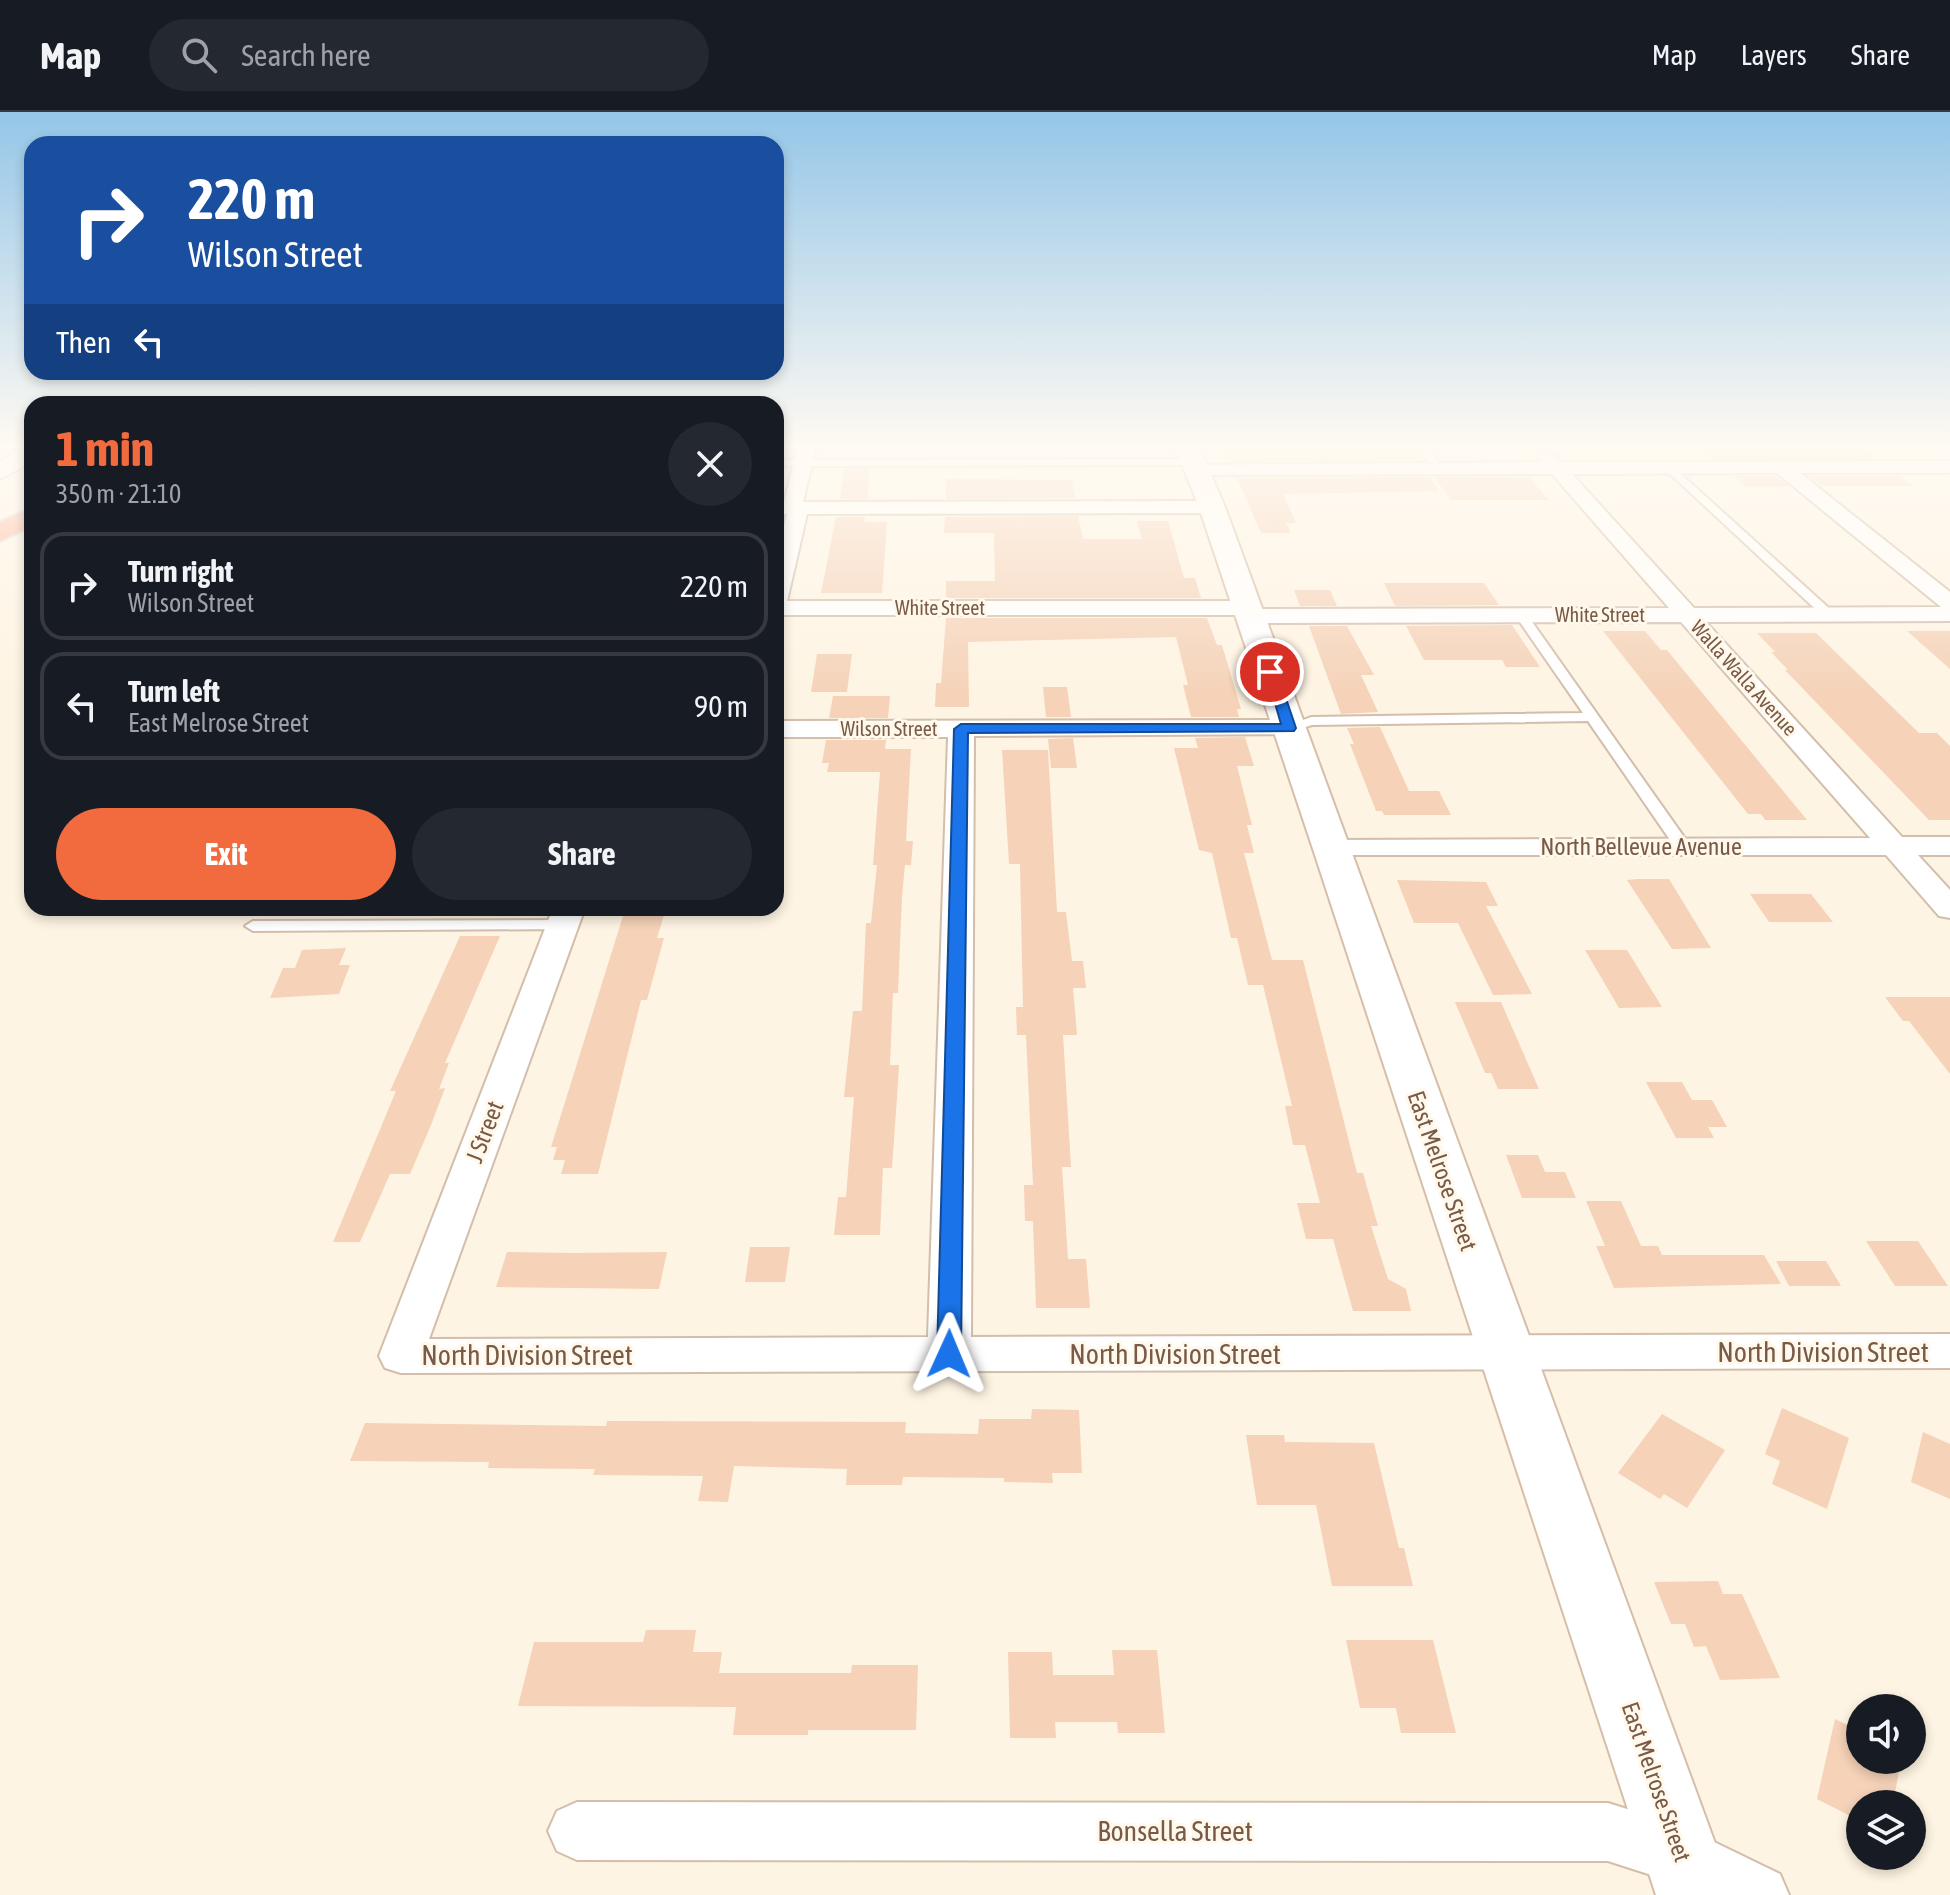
<!DOCTYPE html>
<html lang="en">
<head>
<meta charset="utf-8">
<style>
	body { margin:0; font-family:"Asap Condensed",sans-serif; background:#242831; color:#f1f3f6; height:100vh; display:flex; flex-direction:column; font-size:30px; white-space:nowrap }
	* { box-sizing:border-box; margin:0 }
	p { font-size:26px; color:#9ea1a6 }
	.icon { flex:none; width:44px; height:44px; fill:none; stroke:currentColor; stroke-width:2; stroke-linecap:round; stroke-linejoin:round }
	.map { position:relative; flex:1; overflow:hidden }
	.side { position:absolute; left:24px; top:284px; width:760px; height:520px; display:flex; flex-direction:column; background:#171b24; border-radius:24px; box-shadow:0 4px 12px #0003 }
	.side>* { flex:none }
	.banner { position:absolute; left:24px; top:24px; width:760px; height:244px; border-radius:24px; box-shadow:0 4px 12px #0003; background:#1a4fa0; color:#fff; overflow:hidden }
	.tools { position:absolute; left:1846px; top:1582px; display:grid; gap:16px }
	.tools a { display:grid; place-items:center; width:80px; height:80px; border-radius:50%; background:#171b24; box-shadow:0 4px 12px #0003; font-size:40px }
	.pin { position:absolute; display:grid; place-items:center; width:68px; height:68px; color:#fff; margin:-34px; border:4px solid #fff; border-radius:50%; box-shadow:0 2px 8px #0007 }
	.me { position:absolute; width:88px; margin:-44px; rotate:1deg; stroke-linejoin:round; filter:drop-shadow(0 0 6px #0008) }
	.turn { display:flex; align-items:center; gap:28px; height:168px; padding:0 32px; font-size:36px }
	.turn .icon { width:104px; height:104px; stroke-width:2.5 }
	.turn b { display:block; font-size:56px; line-height:68px }
	.then { display:flex; align-items:center; height:76px; padding:0 32px; background:#0003; gap:16px; font-size:30px }
	.round { display:grid; place-items:center; flex:none; width:84px; height:84px; border-radius:42px; background:#242831 }
	.summary { display:flex; align-items:center; justify-content:space-between; height:136px; padding:0 32px }
	h1 { font-size:48px; font-weight:700; line-height:60px; color:#f16b3e }
	.button { display:flex; gap:16px; margin-top:auto; padding:16px 32px }
	.button a { flex:1; height:92px; border-radius:48px; background:#f16b3e; color:#fff; font-size:32px; font-weight:700; line-height:92px; text-align:center }
	.button a+a { background:#242831; color:#f1f3f6 }
	ul { padding:0; list-style:none }
	li { display:flex; align-items:center; gap:24px; height:108px; margin:0 16px 12px; padding:0 16px; border:4px solid #363941; border-radius:24px }
	li div { flex:1 }
	li b { display:block; font-size:30px }
	li em { font-style:normal }
	header { display:flex; align-items:center; gap:48px; box-sizing:border-box; height:112px; padding:0 40px; background:#171b24; border-bottom:2px solid #363941 }
	header strong { font-size:38px }
	nav { display:flex; gap:44px; margin-inline-start:auto; font-size:28px }
	.search { width:560px; height:72px; background:#242831; display:flex; align-items:center; gap:20px; box-sizing:border-box; padding:0 28px; border-radius:44px; color:#9ea1a6; font-size:30px }
	.map>svg:first-child { display:block }
	.building { fill:#f5d2b8 }
	.lines { fill:none; stroke-linecap:round; stroke-linejoin:round }
	.lane-casing { stroke:#d2beab; stroke-width:4 }
	.street-casing { stroke:#d2beab; stroke-width:4 }
	.secondary-casing { stroke:#d6bea8; stroke-width:4 }
	.highway-casing { stroke:#dfd7d3; stroke-width:4 }
	.lane { fill:#fff; fill-rule:evenodd }
	.street { fill:#fff; fill-rule:evenodd }
	.secondary { fill:#fff; fill-rule:evenodd }
	.highway { fill:#fdb395; fill-rule:evenodd }
	.route { fill:#1a73e8; stroke:#114b97; stroke-width:2 }
	.labels { text-anchor:middle; stroke-width:6; stroke-linejoin:round; paint-order:stroke }
	.far-street-label { font-size:20px; fill:#785a47; stroke:#fff8eb }
	.street-label { font-size:24px; fill:#785a47; stroke:#fff8eb }
	.near-street-label { font-size:28px; fill:#785a47; stroke:#fff8eb }
</style>
</head>
<body>
<header>
<strong>Map</strong>
<div class="search"><svg class="icon" aria-label="search" viewBox="0 0 24 24"><circle cx="10" cy="10" r="6"/><path d="M15 15l6 6"/></svg>Search here</div>
<nav><a>Map</a><a>Layers</a><a>Share</a></nav>
</header>
<div class="map">
<svg width="1950" height="1783" viewBox="0 0 1950 1783">
	<rect width="100%" height="100%" fill="#fef4e3"/>
	<g class="building">
		<polygon points="1233,335 1409,336 1418,348 1231,350 1226,338 1234,338"/>
		<polygon points="1700,335 1859,335 1874,346 1714,347"/>
		<polygon points="844,357 870,357 867,387 840,387"/>
		<polygon points="1734,364 1776,364 1789,374 1747,375"/>
		<polygon points="1809,364 1899,364 1913,374 1822,374"/>
		<polygon points="1430,365 1439,379 1283,382 1296,411 1286,411 1291,421 1261,421 1237,366"/>
		<polygon points="1434,365 1529,365 1549,388 1451,388"/>
		<polygon points="946,367 1072,368 1075,386 946,387"/>
		<polygon points="1078,404 1083,427 1142,427 1137,409 1168,409 1184,466 1195,466 1201,486 946,486 946,469 995,469 994,421 944,421 945,405"/>
		<polygon points="836,405 865,405 864,410 887,410 882,481 821,481"/>
		<polygon points="1384,471 1484,471 1499,493 1395,494"/>
		<polygon points="1294,478 1330,478 1337,494 1300,494"/>
		<polygon points="946,506 1207,506 1217,533 1222,533 1241,597 1237,597 1239,605 1191,605 1183,573 1188,573 1176,525 968,530 969,595 935,595 936,571 941,571"/>
		<polygon points="1512,513 1540,555 1506,555 1502,548 1424,548 1406,514"/>
		<polygon points="1309,514 1347,514 1374,563 1361,563 1378,600 1341,602"/>
		<polygon points="1603,519 1645,519 1661,538 1667,538 1807,708 1765,708 1761,702 1748,702"/>
		<polygon points="1907,519 1950,519 1950,557"/>
		<polygon points="1757,521 1816,521 1919,621 1937,621 1950,634 1950,708 1929,708 1785,558 1788,558 1771,540 1775,540"/>
		<polygon points="817,542 852,542 847,580 811,580"/>
		<polygon points="1043,575 1067,575 1071,605 1046,605"/>
		<polygon points="833,584 890,584 888,606 829,606"/>
		<polygon points="1380,615 1409,679 1439,679 1451,703 1384,703 1382,699 1376,699 1350,632 1354,632 1347,616"/>
		<polygon points="1245,625 1254,654 1237,654 1252,713 1247,713 1254,741 1244,741 1272,848 1303,848 1357,1061 1363,1061 1378,1114 1371,1114 1388,1167 1406,1177 1411,1199 1353,1199 1333,1127 1306,1127 1297,1091 1320,1091 1305,1033 1293,1033 1285,994 1292,994 1263,873 1248,873 1237,826 1231,826 1212,741 1199,738 1174,636 1198,636 1195,626"/>
		<polygon points="1073,626 1077,656 1051,656 1048,627"/>
		<polygon points="826,628 886,628 885,637 911,637 906,729 913,729 911,753 905,753 902,784 898,881 893,881 890,953 899,953 897,985 892,1056 883,1056 880,1123 834,1123 838,1085 846,1085 854,985 844,985 853,899 862,899 866,811 871,811 877,753 873,753 880,660 827,660 829,651 822,651"/>
		<polygon points="1002,638 1048,638 1057,800 1066,800 1072,849 1083,849 1086,876 1073,876 1077,923 1063,923 1071,1055 1062,1055 1068,1147 1086,1147 1090,1196 1036,1196 1033,1109 1025,1109 1024,1073 1033,1073 1026,923 1017,923 1016,895 1023,895 1020,752 1009,752"/>
		<polygon points="1637,767 1669,767 1711,836 1672,837 1627,768"/>
		<polygon points="1397,768 1486,770 1498,794 1486,794 1532,882 1493,883 1458,811 1414,811"/>
		<polygon points="1750,782 1811,782 1833,810 1769,810"/>
		<polygon points="664,803 657,826 664,826 647,888 641,888 598,1062 561,1062 565,1048 553,1048 557,1035 551,1035 623,804"/>
		<polygon points="460,824 500,824 445,951 449,951 439,977 445,976 431,1013 410,1062 390,1062 360,1130 333,1130 396,979 390,979"/>
		<polygon points="346,836 339,853 350,853 339,882 270,886 283,856 295,856 302,838"/>
		<polygon points="1585,838 1627,838 1662,895 1619,896"/>
		<polygon points="1885,885 1950,885 1950,962 1909,909 1903,909"/>
		<polygon points="1455,890 1501,890 1539,977 1498,977 1491,961 1485,961"/>
		<polygon points="1646,970 1682,970 1692,988 1712,988 1727,1015 1708,1015 1714,1026 1676,1026"/>
		<polygon points="1506,1043 1538,1043 1545,1060 1565,1060 1576,1086 1522,1086"/>
		<polygon points="1586,1089 1621,1089 1641,1134 1658,1134 1662,1143 1764,1143 1781,1172 1614,1176 1596,1134 1605,1134"/>
		<polygon points="1866,1129 1918,1129 1948,1174 1895,1174"/>
		<polygon points="750,1135 790,1135 785,1170 745,1170"/>
		<polygon points="507,1140 572,1141 667,1140 659,1177 496,1175"/>
		<polygon points="1776,1149 1826,1149 1841,1174 1789,1174"/>
		<polygon points="1782,1296 1849,1326 1827,1397 1772,1372 1780,1349 1765,1342"/>
		<polygon points="1032,1297 1079,1298 1082,1361 1052,1361 1053,1371 1004,1370 1004,1366 903,1365 902,1373 846,1373 847,1357 734,1354 728,1390 698,1389 703,1364 593,1363 595,1357 488,1356 489,1350 350,1349 365,1311 606,1314 607,1309 906,1310 905,1321 978,1322 979,1307 1031,1307"/>
		<polygon points="1662,1302 1725,1338 1687,1396 1664,1382 1660,1387 1618,1361"/>
		<polygon points="1923,1320 1950,1332 1950,1387 1911,1370"/>
		<polygon points="1246,1323 1284,1323 1285,1330 1374,1331 1399,1436 1404,1436 1413,1474 1332,1474 1316,1393 1257,1393"/>
		<polygon points="1718,1469 1723,1482 1742,1482 1780,1566 1720,1568 1706,1534 1694,1535 1685,1512 1671,1512 1654,1470"/>
		<polygon points="646,1518 696,1518 693,1540 722,1540 719,1561 851,1561 852,1553 918,1553 916,1618 808,1618 808,1623 733,1623 736,1595 518,1594 534,1530 643,1530"/>
		<polygon points="1346,1528 1433,1528 1456,1621 1401,1621 1396,1596 1360,1596"/>
		<polygon points="1112,1538 1157,1538 1165,1621 1118,1621 1117,1610 1055,1610 1056,1626 1010,1626 1008,1540 1052,1540 1053,1563 1114,1563"/>
		<polygon points="1835,1607 1860,1619 1860,1648 1901,1648 1893,1692 1860,1692 1860,1709 1817,1687"/>
	</g>
	<g class="lines">
		<defs>
			<g id="lane">
				<polygon points="1417,335 1427,335 1442,356 1440,358 1434,358"/>
				<polygon points="776,348 1192,347 1197,350 1192,353 776,354"/>
				<polygon points="1666,354 1672,354 1832,499 1832,505 1824,505 1666,358"/>
				<polygon points="1517,500 1525,500 1691,735 1689,738 1677,738 1588,609 1312,613 1289,620 1282,616 1311,605 1583,601 1515,503"/>
				<polygon points="562,808 570,813 568,817 253,819 245,814 253,809"/>
			</g>
			<g id="street">
				<path d="M798 335H816L803 390 1212 389 1222 395 1212 401 807 402 787 489H1248L1256 491 1259 497 1669 496 1552 362 1195 363 1188 361V353L1542 350 1537 344 1546 339 1562 350 1950 349V361H1800L1950 480V509L1706 510 1902 725H1950V743H1918L1950 778V806L1939 804 1886 743H1322L1317 737 1322 731 1332 728 1870 726 1681 510 1251 511 1243 509 1240 503H776V445L787 402H776V390H784ZM1777 361 1941 495 1694 496 1572 362Z"/>
				<polygon points="1289,608 1298,610 1302,616 1298,622 974,624 971,1225 1950,1222 1950,1256 401,1261 385,1256 379,1244 553,796 585,796 429,1227 928,1225 948,625 776,625 776,609"/>
				<polygon points="577,1690 1608,1691 1681,1714 1780,1762 1789,1783 1697,1783 1670,1769 1608,1749 577,1748 557,1739 548,1719 557,1699"/>
			</g>
			<g id="secondary">
				<polygon points="23,335 32,335 32,350 0,367 0,350"/>
				<polygon points="1175,335 1199,335 1225,395 1734,1783 1656,1783 1313,737 1199,395"/>
			</g>
			<polygon id="highway" points="32,396 32,414 0,429 0,410"/>
		</defs>
		<use href="#lane" class="lane-casing"/>
		<use href="#street" class="street-casing"/>
		<use href="#secondary" class="secondary-casing"/>
		<use href="#highway" class="highway-casing"/>
		<use href="#lane" class="lane"/>
		<use href="#street" class="street"/>
		<use href="#secondary" class="secondary"/>
		<use href="#highway" class="highway"/>
	</g>
	<linearGradient id="sky" x2="0" y2="1"><stop stop-color="#94c6e8"/><stop offset="0.57" stop-color="#fffaf2"/><stop offset="1" stop-color="#fffaf2" stop-opacity="0"/></linearGradient>
	<rect width="1950" height="585" fill="url(#sky)"/>
	<polygon class="route" points="1265,557 1277,560 1296,616 1294,619 968,621 961,1242 958,1249 941,1249 937,1242 954,617 961,612 1281,612"/>
	<g class="labels">
		<g class="far-street-label">
			<text x="940" y="503">White Street</text>
			<text x="1600" y="510">White Street</text>
			<text transform="translate(1744 566) rotate(48)" y="7">Walla Walla Avenue</text>
			<text x="889" y="624">Wilson Street</text>
		</g>
		<g class="street-label">
			<text x="1641" y="743">North Bellevue Avenue</text>
			<text transform="translate(485 1020) rotate(-69)" y="8">J Street</text>
			<text transform="translate(1442 1059) rotate(71)" y="8">East Melrose Street</text>
			<text transform="translate(1656 1670) rotate(71)" y="8">East Melrose Street</text>
		</g>
		<g class="near-street-label">
			<text x="1823" y="1250">North Division Street</text>
			<text x="1175" y="1252">North Division Street</text>
			<text x="527" y="1253">North Division Street</text>
			<text x="1175" y="1729">Bonsella Street</text>
		</g>
	</g>
</svg>
<div class="tools">
<a><svg class="icon" aria-label="sound" viewBox="0 0 24 24"><path d="M4 9h4l5-4v14l-5-4H4zM17 9q2 3 0 6"/></svg></a>
<a><svg class="icon" aria-label="layers" viewBox="0 0 24 24"><path d="M12 4l9 5-9 5-9-5zM3 14l9 5 9-5"/></svg></a>
</div>
<div class="pin" style="left:1270px;top:560px;background:#d93025"><svg class="icon" aria-label="arrive" viewBox="0 0 24 24"><path d="M6 21V4h12l-3 4 3 4H6"/></svg></div>
<svg class="me" style="left:949px;top:1242px" viewBox="-20 -20 40 40"><path d="M0-17L14 15 0 8-14 15z" fill="#1a73e8" stroke="#fff" stroke-width="4"/></svg>
<div class="banner">
<div class="turn"><svg class="icon" aria-label="right" viewBox="0 0 24 24"><path d="M7 20v-9h11M14 6l5 5-5 5"/></svg><div><b>220 m</b>Wilson Street</div></div>
<div class="then">Then<svg class="icon" aria-label="left" viewBox="0 0 24 24"><path d="M17 20v-9H6M10 6l-5 5 5 5"/></svg></div>
</div>
<section class="side">
<div class="summary"><div><h1>1 min</h1><p>350 m · 21:10</p></div><a class="round"><svg class="icon" aria-label="close" viewBox="0 0 24 24"><path d="M6 6l12 12M18 6L6 18"/></svg></a></div>
<ul>
<li><svg class="icon" aria-label="right" viewBox="0 0 24 24"><path d="M7 20v-9h11M14 6l5 5-5 5"/></svg><div><b>Turn right</b><p>Wilson Street</p></div><em>220 m</em></li>
<li><svg class="icon" aria-label="left" viewBox="0 0 24 24"><path d="M17 20v-9H6M10 6l-5 5 5 5"/></svg><div><b>Turn left</b><p>East Melrose Street</p></div><em>90 m</em></li>
</ul>
<div class="button"><a>Exit</a><a>Share</a></div>
</section>
</div>
</body>
</html>
